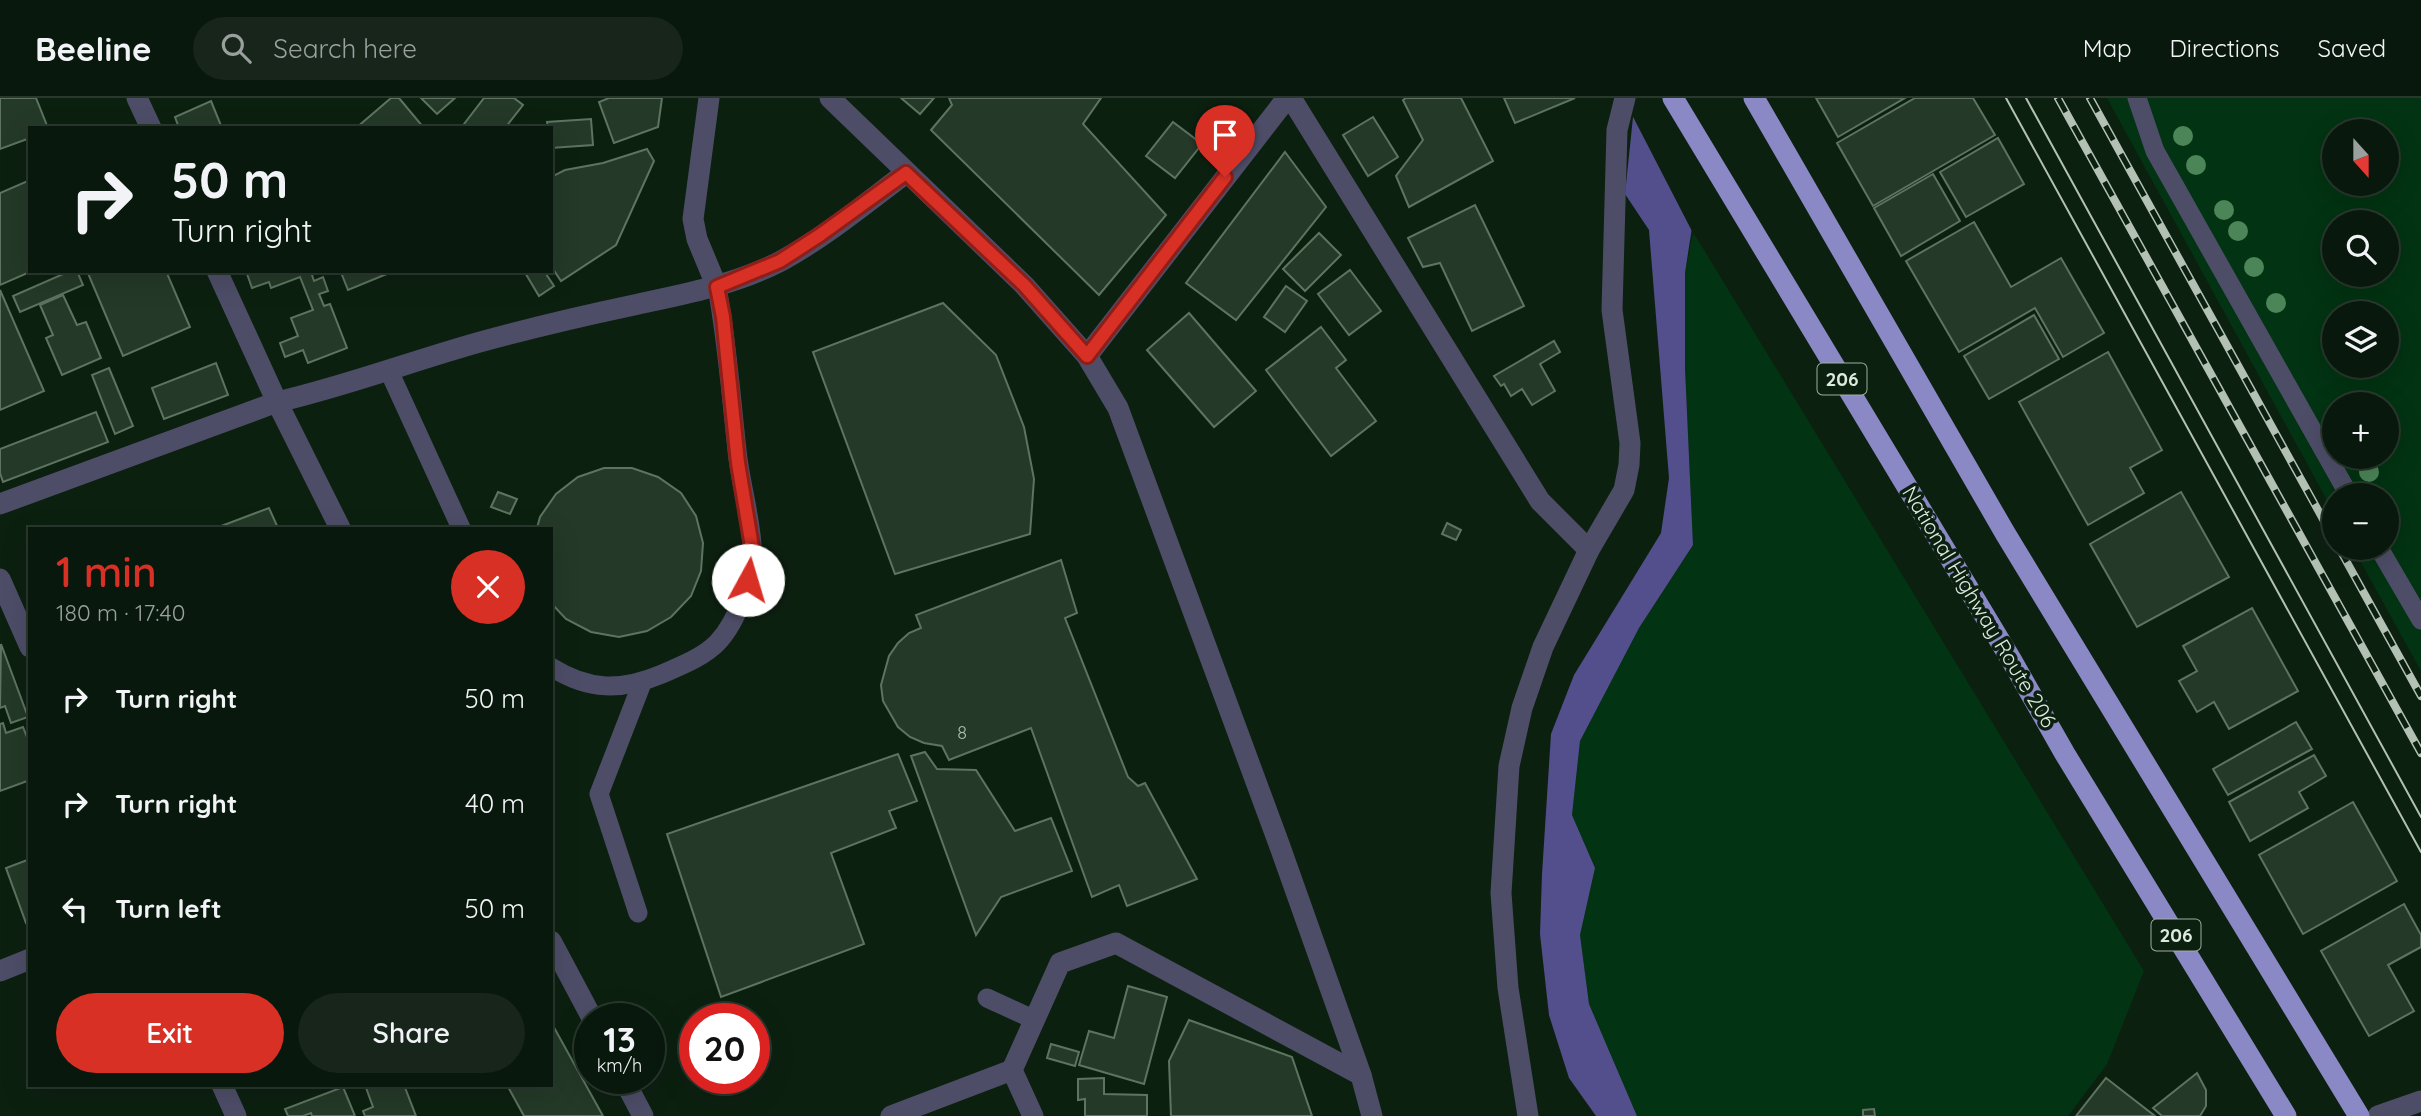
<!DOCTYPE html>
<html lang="en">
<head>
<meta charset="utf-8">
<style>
	body { margin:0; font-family:Quicksand,sans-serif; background:#17251a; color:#f1f3f6; height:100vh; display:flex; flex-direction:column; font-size:26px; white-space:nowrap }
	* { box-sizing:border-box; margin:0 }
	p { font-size:23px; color:#99a09d }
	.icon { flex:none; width:38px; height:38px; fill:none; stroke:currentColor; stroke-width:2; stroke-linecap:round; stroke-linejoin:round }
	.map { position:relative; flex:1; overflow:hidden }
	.drawer { position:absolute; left:28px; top:429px; width:525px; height:560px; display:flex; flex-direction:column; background:#09180c; border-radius:0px; box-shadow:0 7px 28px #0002,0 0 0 2px #29372d }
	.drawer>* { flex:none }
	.banner { position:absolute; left:28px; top:28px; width:525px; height:147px; border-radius:0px; box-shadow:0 7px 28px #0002,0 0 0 2px #29372d; background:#09180c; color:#f1f3f6; overflow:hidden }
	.needle { width:46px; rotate:159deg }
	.controls { position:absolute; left:2322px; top:21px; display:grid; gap:14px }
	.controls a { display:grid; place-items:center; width:77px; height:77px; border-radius:50%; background:#09180c; box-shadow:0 7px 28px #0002,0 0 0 2px #29372d; font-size:35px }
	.speed { position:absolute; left:574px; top:905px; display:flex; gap:14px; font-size:35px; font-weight:700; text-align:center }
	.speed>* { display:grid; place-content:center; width:91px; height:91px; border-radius:50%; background:#09180c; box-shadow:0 7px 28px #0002,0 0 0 2px #29372d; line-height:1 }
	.speed small { font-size:18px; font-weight:400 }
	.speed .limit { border:10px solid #d22; background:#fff; color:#111 }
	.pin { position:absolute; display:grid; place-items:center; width:60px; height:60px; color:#fff; margin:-72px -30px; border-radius:50% 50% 50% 0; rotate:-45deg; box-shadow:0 0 7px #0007 }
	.pin .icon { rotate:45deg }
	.me { position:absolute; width:77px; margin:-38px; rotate:6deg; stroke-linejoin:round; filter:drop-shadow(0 0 5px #0008) }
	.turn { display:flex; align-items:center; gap:24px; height:147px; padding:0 28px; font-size:32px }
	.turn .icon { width:91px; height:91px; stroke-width:2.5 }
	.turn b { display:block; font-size:49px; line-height:60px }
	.round { display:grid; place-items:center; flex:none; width:74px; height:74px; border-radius:37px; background:#17251a }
	.overview { display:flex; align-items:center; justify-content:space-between; height:119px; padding:0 28px }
	h1 { font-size:42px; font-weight:600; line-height:52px; color:#d93025 }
	.action { display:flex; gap:14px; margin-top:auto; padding:14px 28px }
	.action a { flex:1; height:80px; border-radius:42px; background:#d93025; color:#fff; font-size:28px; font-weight:600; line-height:80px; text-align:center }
	.action a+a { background:#17251a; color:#f1f3f6 }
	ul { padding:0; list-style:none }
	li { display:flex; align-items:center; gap:21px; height:105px; padding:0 28px }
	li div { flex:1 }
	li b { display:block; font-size:26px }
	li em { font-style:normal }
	header { display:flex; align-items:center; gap:42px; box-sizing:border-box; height:98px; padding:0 35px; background:#09180c; border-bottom:2px solid #29372d }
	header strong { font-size:33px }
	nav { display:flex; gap:38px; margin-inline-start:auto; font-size:24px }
	.search { width:490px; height:63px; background:#17251a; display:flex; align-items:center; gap:18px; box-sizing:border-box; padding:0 24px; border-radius:38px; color:#99a09d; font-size:26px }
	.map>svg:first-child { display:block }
	.green { fill:#023312; fill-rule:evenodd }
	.water { fill:#534e8c }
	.pier { fill:#0c2010 }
	.building { fill:#243928; stroke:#5d7460; stroke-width:2 }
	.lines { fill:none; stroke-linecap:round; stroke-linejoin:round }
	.service { stroke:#4e4d68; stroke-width:19 }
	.minor { stroke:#4e4d68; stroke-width:21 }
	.tertiary { stroke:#4e4d68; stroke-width:21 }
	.trunk { stroke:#8b88c6; stroke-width:21 }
	.tram { stroke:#b3c1b5; stroke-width:2 }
	.rail-casing { stroke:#b3c1b5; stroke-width:8 }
	.rail { stroke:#0c2010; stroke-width:5; stroke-dasharray:16; stroke-linecap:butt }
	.tree { fill:#4c8558 }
	.route-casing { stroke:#8d1f18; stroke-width:18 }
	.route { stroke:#d93025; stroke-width:12 }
	.labels { text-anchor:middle; stroke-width:7; stroke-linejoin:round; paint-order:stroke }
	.number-label { font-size:18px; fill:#afbeb1 }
	.shield { fill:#0c2010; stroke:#9eada1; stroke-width:2 }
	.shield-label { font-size:19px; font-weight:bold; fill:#ddeadf }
	.street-label { font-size:21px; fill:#ddeadf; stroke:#0c2010 }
</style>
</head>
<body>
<header>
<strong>Beeline</strong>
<div class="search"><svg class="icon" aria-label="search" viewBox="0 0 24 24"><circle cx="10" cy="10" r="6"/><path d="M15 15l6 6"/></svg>Search here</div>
<nav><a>Map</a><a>Directions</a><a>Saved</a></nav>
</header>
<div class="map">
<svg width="2421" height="1018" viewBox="0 0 2421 1018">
	<rect width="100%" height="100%" fill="#0c2010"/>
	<g class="green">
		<path d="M2107 0H2421V573L2353 450H2387V397H2334V415ZM2334 33H2387V86H2334ZM2334 124H2387V177H2334ZM2334 215H2387V268H2334ZM2334 306H2387V359H2334Z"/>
		<polygon points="1693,134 2144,873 2107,966 2068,1018 1637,1018 1589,906 1580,837 1595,770 1572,717 1580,643 1639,530 1693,447 1685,270 1685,175"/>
	</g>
	<polygon class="water" points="1635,0 1712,0 1685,175 1685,270 1693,447 1639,530 1580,643 1572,717 1595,770 1580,837 1589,906 1637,1018 1596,1018 1569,980 1549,917 1540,836 1542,776 1551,636 1574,577 1661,435 1669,380 1649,132 1625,96"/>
	<polygon class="pier" points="1631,0 1716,0 1695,139 1630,13"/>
	<g class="building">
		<polygon points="0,0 36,0 48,30 30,30 30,40 0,51"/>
		<polygon points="391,0 399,0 424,30 356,30"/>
		<polygon points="421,0 455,0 437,16"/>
		<polygon points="484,0 514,0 523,7 505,30 461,30"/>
		<polygon points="609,0 662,0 658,29 614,45 599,4"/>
		<polygon points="901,0 934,0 920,16"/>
		<polygon points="949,0 1101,0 1083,26 1166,117 1099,197 931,32 952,7"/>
		<polygon points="1406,0 1461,0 1493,63 1409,109 1396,78 1423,42 1403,2"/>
		<polygon points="1504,0 1575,0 1515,25"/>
		<polygon points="1816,0 1905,0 1838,39"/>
		<polygon points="1915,0 1973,0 1995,37 1873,108 1837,45"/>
		<polygon points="211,3 222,30 179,30 175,19"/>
		<polygon points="1373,19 1398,59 1368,78 1343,37"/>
		<polygon points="591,21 593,47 551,50 551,30 548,30 547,24"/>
		<polygon points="1173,24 1202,46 1175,80 1146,58"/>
		<polygon points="1998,40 2024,86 1966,119 1940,74"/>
		<polygon points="647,51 654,63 616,147 561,183 551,168 551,79 565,72 603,65"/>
		<polygon points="1285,54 1326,109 1236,222 1186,185"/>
		<polygon points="1933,76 1960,123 1901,158 1874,110"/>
		<polygon points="30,82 30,173 32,173 0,187 0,95"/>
		<polygon points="1475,107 1524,208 1472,233 1440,165 1423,169 1408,140"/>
		<polygon points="1974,124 2011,189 2061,160 2104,235 2063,259 2035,210 1959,254 1906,163"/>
		<polygon points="1319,135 1341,157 1305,193 1283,171"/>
		<polygon points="1350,172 1381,213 1349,237 1318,196"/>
		<polygon points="70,173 77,173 83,187 20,214 13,198"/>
		<polygon points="87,173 166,173 190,229 123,258"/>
		<polygon points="246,173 314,173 311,174 314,183 323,179 328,193 319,196 324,208 330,206 347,250 308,265 303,252 285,259 280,245 298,238 291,220 313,212 300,179 271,190 269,184 252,190"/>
		<polygon points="348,173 394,173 348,192 342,177"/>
		<polygon points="524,173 544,173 554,188 539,198"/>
		<polygon points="1286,188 1307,203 1285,234 1264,219"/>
		<polygon points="0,192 44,293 0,312"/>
		<polygon points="63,197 77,227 86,224 101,260 62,277 46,240 53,237 40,207"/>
		<polygon points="943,205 996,257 1024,329 1034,381 1030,436 895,476 813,254"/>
		<polygon points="1189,215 1256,293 1214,329 1147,252"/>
		<polygon points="2034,217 2059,261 1989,301 1964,258"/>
		<polygon points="1321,229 1346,262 1336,270 1376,323 1331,358 1266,272"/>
		<polygon points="1554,243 1560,254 1540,266 1555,293 1532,307 1522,291 1511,298 1504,286 1501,288 1494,278"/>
		<polygon points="2108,254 2162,352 2130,370 2144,395 2088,427 2019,304"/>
		<polygon points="216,265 228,297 164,321 152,290"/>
		<polygon points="109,270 133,328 115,336 92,277"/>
		<polygon points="96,314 108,344 3,384 0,375 0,351"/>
		<polygon points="604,370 632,370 658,379 681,395 696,418 703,445 701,473 691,498 671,519 647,533 619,539 591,534 566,521 551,505 551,430 537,430 540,419 556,396 578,379"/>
		<polygon points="498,394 517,401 510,416 491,409"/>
		<polygon points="2181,394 2229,479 2137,529 2090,446"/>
		<polygon points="269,410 278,430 216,430"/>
		<polygon points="1447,425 1461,432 1456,442 1442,436"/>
		<polygon points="1061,462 1077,515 1065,520 1128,679 1138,688 1145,685 1197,781 1127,808 1119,787 1092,799 1031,630 949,662 942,648 924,645 910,639 898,629 883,603 881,587 889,558 898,545 909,535 921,530 916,517"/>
		<polygon points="2252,510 2298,593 2229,631 2214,604 2197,614 2179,583 2197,573 2183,548"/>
		<polygon points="1,546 28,619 11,625 5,608 0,610"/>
		<polygon points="2296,624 2312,651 2228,697 2213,671"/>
		<polygon points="3,625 6,635 23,629 30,647 30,682 0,693 0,626"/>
		<polygon points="925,654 937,671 976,672 1015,733 1051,720 1072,773 1001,799 976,837 911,658"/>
		<polygon points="898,656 917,703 889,713 896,730 831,755 864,846 721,899 667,736"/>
		<polygon points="2314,657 2326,678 2299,694 2308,710 2250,743 2229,704"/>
		<polygon points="2353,704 2397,783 2303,836 2259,757"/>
		<polygon points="30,761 30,823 26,825 6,770"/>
		<polygon points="2404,806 2421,837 2421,849 2388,867 2414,913 2369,938 2321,853"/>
		<polygon points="1128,888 1167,899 1144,986 1079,967 1089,933 1114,940"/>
		<polygon points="1189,922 1292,959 1312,1018 1171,1018 1169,963"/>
		<polygon points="551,924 603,1018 524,1018 507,987 551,987"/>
		<polygon points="1051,946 1079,954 1075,968 1047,960"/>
		<polygon points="2197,975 2206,992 2206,1008 2200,1018 2162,1018 2153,1010"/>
		<polygon points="1104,980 1104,996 1147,997 1147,1018 1085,1018 1085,1001 1078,1002 1078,981"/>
		<polygon points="2106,980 2155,1018 2076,1018"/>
		<polygon points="365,987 404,987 416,1018 365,1018 363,1013 373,1009"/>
		<polygon points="343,989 355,1018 312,1018 311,1015 303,1018 288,1018 285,1011"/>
		<polygon points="1874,1011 1875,1018 1863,1018 1863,1012"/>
	</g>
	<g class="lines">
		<g class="service">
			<polyline points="2137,0 2155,53 2349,397"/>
			<polyline points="389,273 461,430"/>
			<polyline points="2379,450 2421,522"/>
			<path d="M551 569C589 593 622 593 662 576 680 568 702 560 717 545 739 522 753 477 752 447 750 415 740 384 737 352 731 298 727 243 717 189"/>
			<polyline points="638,815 599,696 642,585"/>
			<polyline points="987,900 1035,922"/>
		</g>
		<g class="minor">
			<polyline points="137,0 151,30"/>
			<polyline points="709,0 693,121 697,141 717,189"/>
			<polyline points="1291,0 1540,403 1589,452"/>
			<polyline points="217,173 277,304 340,430"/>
			<polyline points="1087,258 1287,0"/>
			<path d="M0 406 277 304C346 288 412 263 480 244 531 230 582 218 634 207 684 196 735 187 781 163 825 139 866 105 906 75"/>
			<polyline points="0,481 30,549"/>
			<polyline points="551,843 592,920"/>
			<polyline points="0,873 30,861"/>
			<polyline points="623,980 643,1018"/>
			<polyline points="222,987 236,1018"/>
			<polyline points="891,1018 1012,972"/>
			<polyline points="1033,1018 1012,972 1060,865 1116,845 1361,977"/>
			<polyline points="1528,1018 1508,890 1501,795 1509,668 1522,610 1543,549 1589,452 1624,392 1629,367 1630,345 1612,212 1617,32 1625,0"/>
		</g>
		<g class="tertiary">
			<polyline points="830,0 1024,187 1087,258 1118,310 1279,746 1361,977 1372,1018"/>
			<polyline points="2378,1018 2421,1003"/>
		</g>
		<g class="trunk">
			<polyline points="1673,0 2012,563 2065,656 2286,1018"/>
			<polyline points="1754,0 2005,435 2359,1018"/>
		</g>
		<g class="tram">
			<polyline points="2006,0 2421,754"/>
			<polyline points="2026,0 2421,719"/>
		</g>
		<defs>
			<g id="rail">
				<polyline points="2058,0 2421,655"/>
				<polyline points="2090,0 2334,441"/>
				<polyline points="2339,450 2421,598"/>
			</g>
		</defs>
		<use href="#rail" class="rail-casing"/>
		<use href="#rail" class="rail"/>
	</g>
	<g class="tree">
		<circle cx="2183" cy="38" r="10"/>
		<circle cx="2196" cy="67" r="10"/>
		<circle cx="2224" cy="112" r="10"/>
		<circle cx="2238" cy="133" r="10"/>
		<circle cx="2254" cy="169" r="10"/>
		<circle cx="2276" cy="205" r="10"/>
		<circle cx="2369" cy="374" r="10"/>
	</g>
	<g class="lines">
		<defs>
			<polyline id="route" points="748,482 752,449 738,365 723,219 717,189 780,163 820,137 906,75 1024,187 1087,258 1225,79"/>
		</defs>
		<use href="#route" class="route-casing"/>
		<use href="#route" class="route"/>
	</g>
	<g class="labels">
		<g class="number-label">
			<text x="962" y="641">8</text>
		</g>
		<g class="shield">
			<rect x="1817.5" y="265.5" width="49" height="31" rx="5"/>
			<rect x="2151.5" y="821.5" width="49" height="31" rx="5"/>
		</g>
		<g class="shield-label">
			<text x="1842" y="288">206</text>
			<text x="2176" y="844">206</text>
		</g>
		<g class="street-label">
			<text transform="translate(1979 509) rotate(59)" y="7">National Highway Route 206</text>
		</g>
	</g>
</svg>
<div class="controls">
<a><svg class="needle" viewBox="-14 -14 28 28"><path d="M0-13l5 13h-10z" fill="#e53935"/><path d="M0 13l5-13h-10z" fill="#99a09d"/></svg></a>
<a><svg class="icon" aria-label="search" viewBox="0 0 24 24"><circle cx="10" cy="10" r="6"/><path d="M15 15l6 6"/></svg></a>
<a><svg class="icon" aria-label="layers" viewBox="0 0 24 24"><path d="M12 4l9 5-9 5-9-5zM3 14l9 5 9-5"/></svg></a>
<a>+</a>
<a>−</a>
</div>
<div class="speed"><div>13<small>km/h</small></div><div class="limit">20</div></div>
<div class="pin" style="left:1225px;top:79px;background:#d93025"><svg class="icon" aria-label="arrive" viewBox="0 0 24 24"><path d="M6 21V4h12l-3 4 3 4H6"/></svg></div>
<svg class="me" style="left:748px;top:482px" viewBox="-20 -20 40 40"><circle r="19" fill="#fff"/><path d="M0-13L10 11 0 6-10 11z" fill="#d93025"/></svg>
<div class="banner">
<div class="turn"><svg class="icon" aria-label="right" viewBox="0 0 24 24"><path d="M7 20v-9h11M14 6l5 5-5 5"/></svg><div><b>50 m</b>Turn right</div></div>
</div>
<section class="drawer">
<div class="overview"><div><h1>1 min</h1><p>180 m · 17:40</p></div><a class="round" style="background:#d93025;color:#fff"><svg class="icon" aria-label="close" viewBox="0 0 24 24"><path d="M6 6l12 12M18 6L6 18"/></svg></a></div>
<ul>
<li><svg class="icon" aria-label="right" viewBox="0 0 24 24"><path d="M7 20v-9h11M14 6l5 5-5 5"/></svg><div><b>Turn right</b></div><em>50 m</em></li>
<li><svg class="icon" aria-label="right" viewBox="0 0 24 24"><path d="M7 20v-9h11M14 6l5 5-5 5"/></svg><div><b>Turn right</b></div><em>40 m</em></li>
<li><svg class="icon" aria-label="left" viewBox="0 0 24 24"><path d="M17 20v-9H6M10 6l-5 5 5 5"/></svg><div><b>Turn left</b></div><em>50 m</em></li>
</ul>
<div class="action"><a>Exit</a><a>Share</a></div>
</section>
</div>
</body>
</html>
